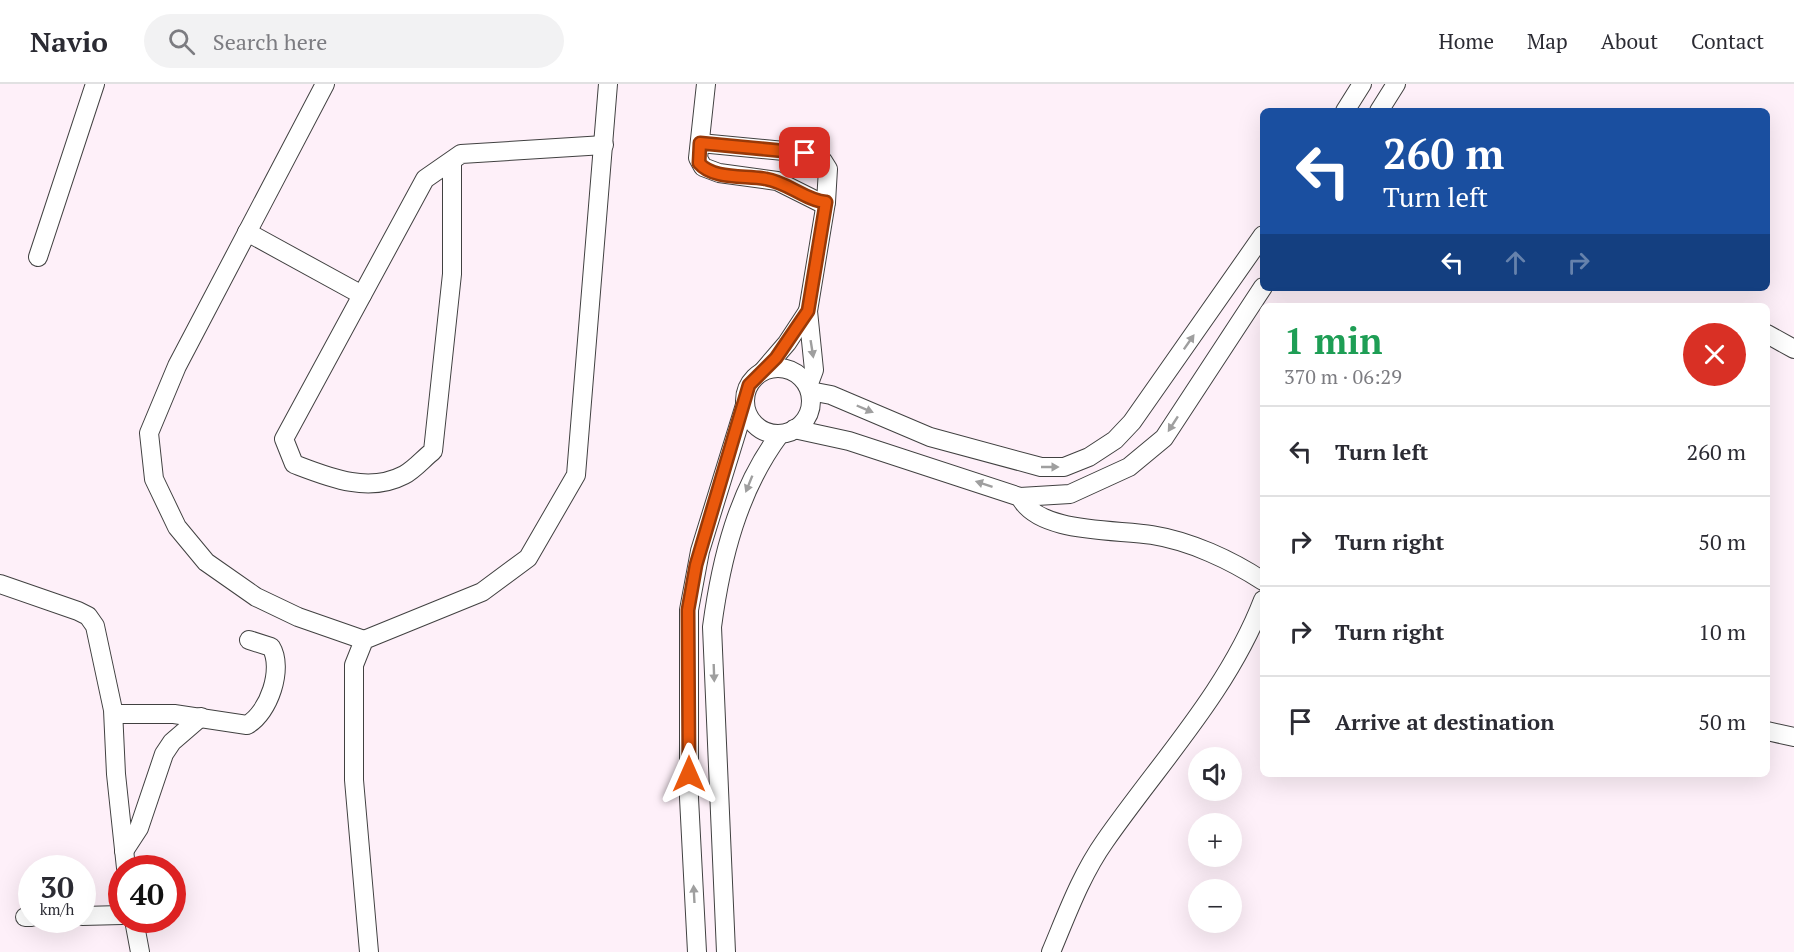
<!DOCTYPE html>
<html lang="en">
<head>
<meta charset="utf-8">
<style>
	body { margin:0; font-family:"PT Serif",serif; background:#f2f2f3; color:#2b2b33; height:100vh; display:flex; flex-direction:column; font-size:22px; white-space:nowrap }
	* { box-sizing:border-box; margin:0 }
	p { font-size:20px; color:#7c7c81 }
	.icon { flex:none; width:33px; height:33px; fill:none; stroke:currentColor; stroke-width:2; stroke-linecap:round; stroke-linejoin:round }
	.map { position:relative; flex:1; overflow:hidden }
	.details { position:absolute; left:1260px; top:219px; width:510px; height:474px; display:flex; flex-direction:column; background:#fff; border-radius:9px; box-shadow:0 6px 24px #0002 }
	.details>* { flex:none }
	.banner { position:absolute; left:1260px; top:24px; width:510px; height:183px; border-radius:9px; box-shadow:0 6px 24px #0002; background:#1a4fa0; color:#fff; overflow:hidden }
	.buttons { position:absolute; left:1188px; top:663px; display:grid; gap:12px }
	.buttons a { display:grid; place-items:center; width:54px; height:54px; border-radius:50%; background:#fff; box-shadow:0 6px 24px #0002; font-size:30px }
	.speed { position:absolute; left:18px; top:771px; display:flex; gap:12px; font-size:30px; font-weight:700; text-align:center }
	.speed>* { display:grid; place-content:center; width:78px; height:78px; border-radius:50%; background:#fff; box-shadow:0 6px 24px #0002; line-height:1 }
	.speed small { font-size:15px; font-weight:400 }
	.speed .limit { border:9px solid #d22; background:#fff; color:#111 }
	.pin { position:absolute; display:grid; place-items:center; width:51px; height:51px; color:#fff; margin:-26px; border-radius:12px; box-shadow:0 3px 9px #0006 }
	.me { position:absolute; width:66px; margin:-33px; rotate:0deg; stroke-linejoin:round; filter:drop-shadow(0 0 4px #0008) }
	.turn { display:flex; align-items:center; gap:21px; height:126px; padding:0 24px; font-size:27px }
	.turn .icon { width:78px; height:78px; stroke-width:2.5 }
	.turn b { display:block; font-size:42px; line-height:51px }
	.lanes { display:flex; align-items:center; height:57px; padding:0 24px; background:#0003; justify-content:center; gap:30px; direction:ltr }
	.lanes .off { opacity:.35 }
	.round { display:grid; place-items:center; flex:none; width:63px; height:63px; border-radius:32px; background:#f2f2f3 }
	.overview { display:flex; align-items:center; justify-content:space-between; height:102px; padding:0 24px }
	h1 { font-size:36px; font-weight:800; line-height:45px; color:#1e9e55 }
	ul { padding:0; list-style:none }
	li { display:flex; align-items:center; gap:18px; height:90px; padding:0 24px; border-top:2px solid #e1e1e2 }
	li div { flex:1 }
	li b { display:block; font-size:22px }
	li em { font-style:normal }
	header { display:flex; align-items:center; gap:36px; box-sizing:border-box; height:84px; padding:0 30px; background:#fff; border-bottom:2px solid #e1e1e2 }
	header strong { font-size:28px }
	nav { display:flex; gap:33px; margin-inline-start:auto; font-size:21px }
	.search { width:420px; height:54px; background:#f2f2f3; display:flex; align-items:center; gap:15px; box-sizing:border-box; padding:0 21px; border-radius:33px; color:#7c7c81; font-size:22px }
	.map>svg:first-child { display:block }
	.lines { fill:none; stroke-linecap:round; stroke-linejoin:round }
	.minor-casing { stroke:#414141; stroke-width:20 }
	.minor { stroke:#fff; stroke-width:18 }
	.oneway { fill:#9f9f9f }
	.route-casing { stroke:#983908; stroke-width:15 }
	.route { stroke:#ea580c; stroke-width:10 }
</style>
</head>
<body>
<header>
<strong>Navio</strong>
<div class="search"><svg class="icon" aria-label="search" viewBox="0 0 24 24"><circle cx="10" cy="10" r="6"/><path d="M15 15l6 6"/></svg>Search here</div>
<nav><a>Home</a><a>Map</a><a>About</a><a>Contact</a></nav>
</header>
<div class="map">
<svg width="1794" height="868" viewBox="0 0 1794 868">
	<rect width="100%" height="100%" fill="#fef0f9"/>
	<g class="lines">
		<defs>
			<g id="minor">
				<polyline points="325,0 177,282 149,349 154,395 177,443 206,478 256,513 298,533 364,556"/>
				<polyline points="706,0 698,74 703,83 719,89 777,97 819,118 826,118"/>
				<polyline points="1345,27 1362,0"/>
				<polyline points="1379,27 1396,0"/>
				<polyline points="700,59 805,69 823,77 828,85 826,118 808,227 814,286 808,302"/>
				<path d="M452 76V190L433 367C424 374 414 386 404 391 368 410 328 393 294 380L284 355 425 95 461 70 604 61"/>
				<polyline points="247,148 362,211"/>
				<polyline points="38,173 95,0"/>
				<polyline points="1767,250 1794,265"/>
				<circle cx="778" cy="317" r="33"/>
				<polyline points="763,287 787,259 808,227"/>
				<polyline points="810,307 831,311 930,353 1041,383 1064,383 1089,373 1115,356 1132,338 1263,151"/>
				<polyline points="794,345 849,357 1020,413 1070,410 1129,383 1164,354 1263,203"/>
				<path d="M1020 413C1038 450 1117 445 1152 451 1190 457 1231 476 1263 497"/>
				<polyline points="0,500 78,527 88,532 95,542 113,626 116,690 126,784"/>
				<path d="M114 630H174L247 641C269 629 284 584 271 563L249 556"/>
				<polyline points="1767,647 1794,653"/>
				<polyline points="124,767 139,744 164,670 172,658 201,633"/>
				<polyline points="82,832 122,831"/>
				<polyline points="25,833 32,833"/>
				<polyline points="134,836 140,868"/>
				<polyline points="369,868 354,696 354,581 364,556 482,508 528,474 576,391 608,0"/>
				<polyline points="697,868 689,714 689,526 700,467 745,321"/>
				<path d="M726 868 712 543C721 475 738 406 780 350"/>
				<path d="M1051 868C1067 830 1081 791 1105 757 1160 678 1228 607 1263 516"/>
			</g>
		</defs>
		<use href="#minor" class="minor-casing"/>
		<use href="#minor" class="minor"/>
	</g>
	<defs><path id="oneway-solid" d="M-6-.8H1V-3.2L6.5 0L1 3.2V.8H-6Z" transform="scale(1.5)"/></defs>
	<g class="oneway">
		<use href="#oneway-solid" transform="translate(1189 258) rotate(-55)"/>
		<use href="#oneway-solid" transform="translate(812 265) rotate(81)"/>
		<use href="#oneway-solid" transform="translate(865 325) rotate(23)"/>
		<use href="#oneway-solid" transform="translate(1173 340) rotate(123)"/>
		<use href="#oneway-solid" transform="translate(1050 383)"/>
		<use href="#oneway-solid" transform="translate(749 400) rotate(112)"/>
		<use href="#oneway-solid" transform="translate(984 400) rotate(-162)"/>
		<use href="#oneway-solid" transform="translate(714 589) rotate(88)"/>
		<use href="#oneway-solid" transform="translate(694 810) rotate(-93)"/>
	</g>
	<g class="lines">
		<defs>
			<path id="route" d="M689 690 688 526 696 481 749 301 776 274 808 227 826 118C807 117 787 98 766 95 746 91 713 96 699 79L700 59 805 69"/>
		</defs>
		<use href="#route" class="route-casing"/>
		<use href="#route" class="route"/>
	</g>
</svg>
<div class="buttons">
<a><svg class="icon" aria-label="sound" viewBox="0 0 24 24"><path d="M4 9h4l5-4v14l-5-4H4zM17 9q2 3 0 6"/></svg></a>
<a>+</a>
<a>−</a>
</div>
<div class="speed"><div>30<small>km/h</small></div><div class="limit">40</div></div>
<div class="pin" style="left:805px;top:69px;background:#d93025"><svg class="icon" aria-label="arrive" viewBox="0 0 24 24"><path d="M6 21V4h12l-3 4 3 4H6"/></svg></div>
<svg class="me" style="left:689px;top:690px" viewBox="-20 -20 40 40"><path d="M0-17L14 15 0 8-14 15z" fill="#ea580c" stroke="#fff" stroke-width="4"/></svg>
<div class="banner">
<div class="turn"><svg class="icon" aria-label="left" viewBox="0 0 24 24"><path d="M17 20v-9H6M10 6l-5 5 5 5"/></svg><div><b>260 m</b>Turn left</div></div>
<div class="lanes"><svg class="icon" aria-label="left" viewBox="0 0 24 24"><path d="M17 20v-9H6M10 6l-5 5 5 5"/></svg><svg class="icon off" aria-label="ahead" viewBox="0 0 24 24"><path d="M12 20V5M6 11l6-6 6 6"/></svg><svg class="icon off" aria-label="right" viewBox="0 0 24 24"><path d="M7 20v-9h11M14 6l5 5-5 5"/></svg></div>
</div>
<section class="details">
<div class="overview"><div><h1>1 min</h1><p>370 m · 06:29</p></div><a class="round" style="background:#d93025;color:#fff"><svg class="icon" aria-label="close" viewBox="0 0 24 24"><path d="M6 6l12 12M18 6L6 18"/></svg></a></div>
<ul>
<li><svg class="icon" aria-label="left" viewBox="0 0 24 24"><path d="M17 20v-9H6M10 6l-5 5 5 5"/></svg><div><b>Turn left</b></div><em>260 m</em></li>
<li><svg class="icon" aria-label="right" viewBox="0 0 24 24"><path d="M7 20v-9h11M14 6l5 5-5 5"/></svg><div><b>Turn right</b></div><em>50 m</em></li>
<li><svg class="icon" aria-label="right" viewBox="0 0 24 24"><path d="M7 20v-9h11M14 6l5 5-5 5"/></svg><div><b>Turn right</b></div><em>10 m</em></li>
<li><svg class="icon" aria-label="arrive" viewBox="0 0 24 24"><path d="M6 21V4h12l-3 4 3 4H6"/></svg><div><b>Arrive at destination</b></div><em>50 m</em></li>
</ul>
</section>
</div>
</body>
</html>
